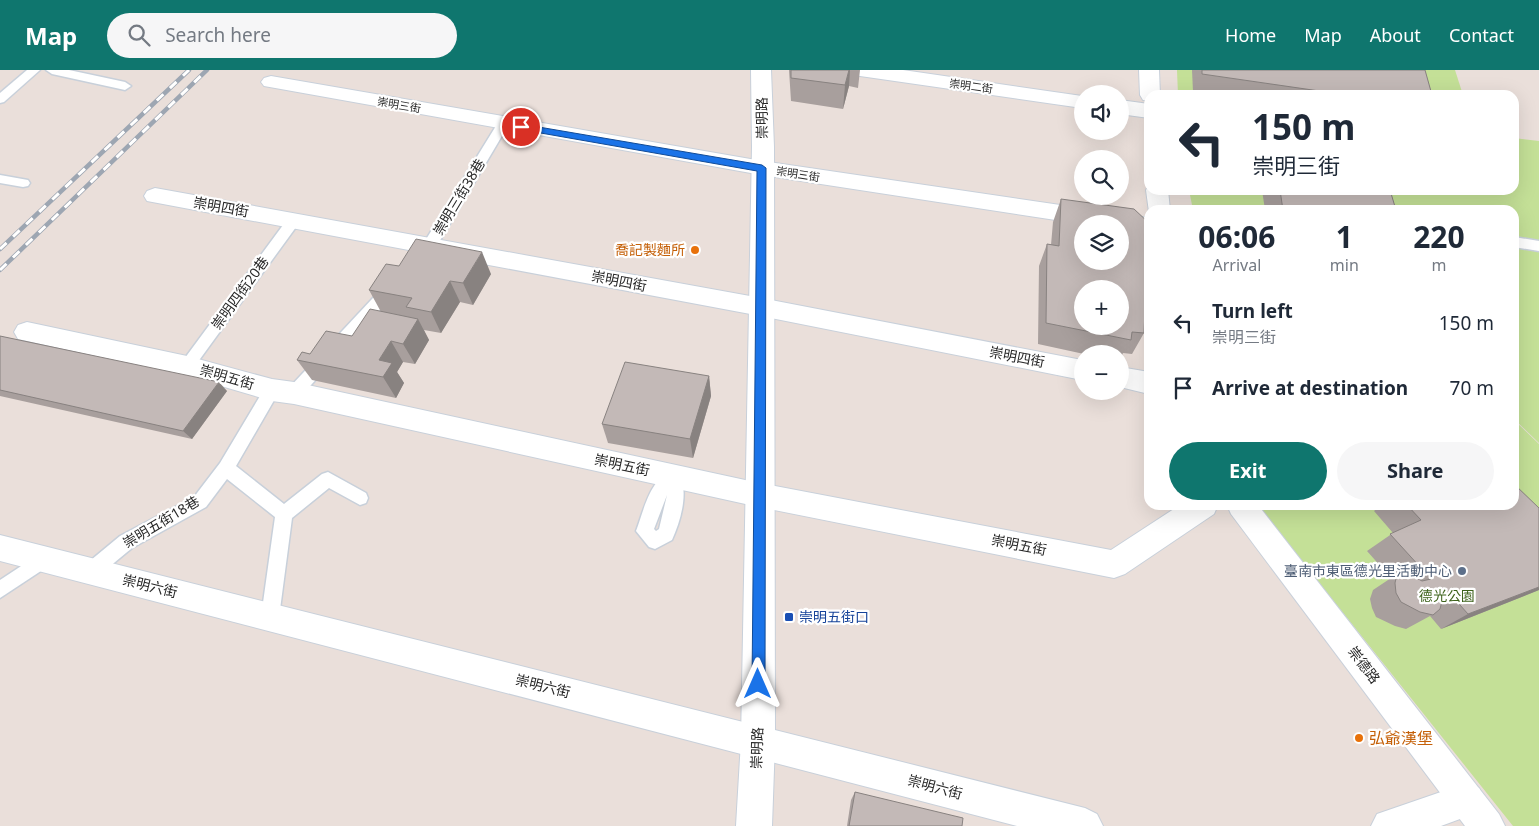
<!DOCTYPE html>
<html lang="en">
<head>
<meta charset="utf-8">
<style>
	body { margin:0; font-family:"Noto Sans","Noto Sans TC",sans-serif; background:#f6f6f7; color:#1f2937; height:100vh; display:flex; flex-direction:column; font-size:19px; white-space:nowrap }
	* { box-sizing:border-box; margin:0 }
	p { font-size:16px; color:#747a83 }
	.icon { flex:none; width:28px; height:28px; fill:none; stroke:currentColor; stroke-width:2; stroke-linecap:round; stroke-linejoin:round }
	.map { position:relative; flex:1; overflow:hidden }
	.side { position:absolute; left:1144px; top:135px; width:375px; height:305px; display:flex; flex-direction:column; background:#fff; border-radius:15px; box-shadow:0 5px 20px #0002 }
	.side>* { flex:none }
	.top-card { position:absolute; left:1144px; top:20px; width:375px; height:105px; border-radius:15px; box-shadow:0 5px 20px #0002; background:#fff; color:#1f2937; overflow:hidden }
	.tools { position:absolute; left:1074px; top:15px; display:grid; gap:10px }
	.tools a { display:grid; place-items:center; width:55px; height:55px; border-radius:50%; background:#fff; box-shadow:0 5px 20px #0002; font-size:25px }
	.pin { position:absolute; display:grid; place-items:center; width:42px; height:42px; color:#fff; margin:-21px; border:2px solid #fff; border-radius:50%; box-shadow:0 1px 5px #0007 }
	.me { position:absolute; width:55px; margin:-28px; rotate:0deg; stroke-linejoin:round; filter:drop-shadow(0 0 4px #0008) }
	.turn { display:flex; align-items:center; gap:18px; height:105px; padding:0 25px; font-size:22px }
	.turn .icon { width:65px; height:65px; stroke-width:2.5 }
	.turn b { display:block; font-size:35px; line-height:42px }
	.eta { display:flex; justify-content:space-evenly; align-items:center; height:85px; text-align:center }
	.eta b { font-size:30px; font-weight:700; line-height:35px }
	.primary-button { display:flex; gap:10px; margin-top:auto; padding:10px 25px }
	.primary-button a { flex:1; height:58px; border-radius:30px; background:#0f766e; color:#fff; font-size:20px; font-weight:700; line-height:58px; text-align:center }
	.primary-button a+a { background:#f6f6f7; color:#1f2937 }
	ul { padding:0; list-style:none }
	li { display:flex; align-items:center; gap:15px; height:65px; padding:0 25px }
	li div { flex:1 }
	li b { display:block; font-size:19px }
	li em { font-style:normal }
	header { display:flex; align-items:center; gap:30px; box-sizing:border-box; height:70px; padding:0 25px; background:#0f766e; color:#fff }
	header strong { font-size:24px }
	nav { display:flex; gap:28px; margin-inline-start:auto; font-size:18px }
	.search { width:350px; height:45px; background:#f6f6f7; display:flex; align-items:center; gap:12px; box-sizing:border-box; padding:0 18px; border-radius:28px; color:#747a83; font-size:19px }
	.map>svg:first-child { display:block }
	.green { fill:#c4e097 }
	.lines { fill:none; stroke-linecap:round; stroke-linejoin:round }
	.service-casing { stroke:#c8d0da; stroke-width:3 }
	.minor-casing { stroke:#c8d0da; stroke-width:2 }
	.tertiary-casing { stroke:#c8d0da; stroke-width:2 }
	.service { fill:#fff; fill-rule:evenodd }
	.minor { fill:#fff; fill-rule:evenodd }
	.tertiary { fill:#fff; fill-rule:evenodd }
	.rail-casing { stroke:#9da6b2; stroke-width:4.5 }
	.rail { stroke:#fff; stroke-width:3; stroke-dasharray:9; stroke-linecap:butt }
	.wall { fill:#a89f9d }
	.shaded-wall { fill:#888280 }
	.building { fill:#c3b9b7; stroke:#888280; fill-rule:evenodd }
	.route { fill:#1a73e8; stroke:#114b97 }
	.food-dot { fill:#e8710a; stroke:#fff; stroke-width:2 }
	.service-dot { fill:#5c6f8a; stroke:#fff; stroke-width:2 }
	.transit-dot { fill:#1a4fb4; stroke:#fff; stroke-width:2 }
	.labels { text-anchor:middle; stroke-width:4.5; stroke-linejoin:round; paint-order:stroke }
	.far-street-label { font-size:11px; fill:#282828; stroke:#fff }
	.street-label { font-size:14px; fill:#282828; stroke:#fff }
	.food-label { font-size:14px; fill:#c56008; stroke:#fff; text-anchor:end }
	.service-label { font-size:14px; fill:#4e5e75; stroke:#fff; text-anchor:end }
	.park-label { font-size:14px; fill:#3d621b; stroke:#fff }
	.transit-label { font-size:14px; fill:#164399; stroke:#fff; text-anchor:start }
	.near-food-label { font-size:16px; fill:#c56008; stroke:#fff; text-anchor:start }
</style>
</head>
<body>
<header>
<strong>Map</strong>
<div class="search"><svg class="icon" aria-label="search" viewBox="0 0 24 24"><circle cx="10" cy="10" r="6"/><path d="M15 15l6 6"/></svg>Search here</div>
<nav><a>Home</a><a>Map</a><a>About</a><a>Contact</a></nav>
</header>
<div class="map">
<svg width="1539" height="756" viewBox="0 0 1539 756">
	<rect width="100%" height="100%" fill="#eadfda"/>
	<g class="green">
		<polygon points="1177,0 1455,0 1463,25 1178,25"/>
		<polygon points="1514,68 1539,71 1539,373 1514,349 1514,140 1193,140 1189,120 1514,120"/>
		<polygon points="1514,350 1539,374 1539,756 1513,756 1257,435 1514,435"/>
	</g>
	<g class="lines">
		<defs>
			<g id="service">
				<polygon points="27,0 40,0 4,32 0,33 0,23"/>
				<polygon points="46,0 69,0 125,12 131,16 125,20 52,4"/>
				<polygon points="503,50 509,54 435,179 426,189 416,189 414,185 425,171 499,51"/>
				<polygon points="0,105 28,110 30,113 28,116 23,117 0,113"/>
				<polygon points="294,145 299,147 301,150 299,153 192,300 187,302 182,300 179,296 182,292 289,147"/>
				<polygon points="1514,167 1539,171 1539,181 1514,177"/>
				<polygon points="391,213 396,214 398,218 396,222 300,327 294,329 288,327 286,323 288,319 386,214"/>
				<polygon points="272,314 278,316 280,320 236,396 284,434 322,404 328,402 366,423 368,428 366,433 360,435 329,418 292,448 279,547 276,553 270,556 264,553 261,547 275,447 227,409 206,437 132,478 97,507 91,509 85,507 82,501 85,495 120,466 194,427 220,393 266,316"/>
				<path d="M673 400 679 402C689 422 681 450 672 470L655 479 649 477 636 461C644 440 650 408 673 400ZM667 425 659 459 656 461 654 459Z"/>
				<polygon points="44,481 50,483 53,489 50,495 0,528 0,510"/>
			</g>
			<g id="minor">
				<polygon points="850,0 903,0 1082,26 1082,38 860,6 853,4"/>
				<polygon points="271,6 762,91 1149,148 1149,164 1120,160 1120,154 1082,154 762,105 264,16 261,12 264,8"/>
				<polygon points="1120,30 1149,34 1149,48 1120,44"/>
				<polygon points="155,118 761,228 1082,290 1082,310 761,246 147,131 144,126 147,121"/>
				<polygon points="27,252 187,286 272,309 294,312 759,413 1111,480 1180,435 1218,435 1214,444 1125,504 1114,508 759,437 294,334 272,331 187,306 18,269 14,262 18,255"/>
				<polygon points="1120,297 1149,302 1149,324 1120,317"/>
				<polygon points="0,465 1085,738 1097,744 1103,756 1017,756 0,491"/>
				<polygon points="1467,713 1479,718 1484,730 1479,742 1441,756 1371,756 1377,744"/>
			</g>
			<g id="tertiary">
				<polygon points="751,0 771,0 774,77 775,671 772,756 736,756 741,671 752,77"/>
				<polygon points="1139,0 1159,0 1160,25 1149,25 1149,31 1143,30 1140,25"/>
				<polygon points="1149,115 1149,120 1168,120 1170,140 1149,140 1149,142 1146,120"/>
				<polygon points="1227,435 1258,435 1499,744 1505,756 1465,756 1231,444"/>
			</g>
		</defs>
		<use href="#service" class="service-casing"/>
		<use href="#minor" class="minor-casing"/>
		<use href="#tertiary" class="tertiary-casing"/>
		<use href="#service" class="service"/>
		<use href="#minor" class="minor"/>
		<use href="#tertiary" class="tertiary"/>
		<defs>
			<g id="rail">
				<polyline points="0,179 189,0"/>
				<polyline points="0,200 207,0"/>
			</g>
		</defs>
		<use href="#rail" class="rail-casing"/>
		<use href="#rail" class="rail"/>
	</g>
	<g class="wall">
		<polygon points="789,0 860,0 858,18 849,16 843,39 791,31"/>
		<polygon points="1192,0 1425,0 1432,25 1211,25 1193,22"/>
		<polygon points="1262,120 1390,120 1396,140 1265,140"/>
		<polygon points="1061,129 1144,263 1132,284 1123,283 1120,289 1120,284 1084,284 1038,274 1039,196 1047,174 1051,175 1053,152"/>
		<polygon points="399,196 491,204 473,235 460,232 441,263 424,260 429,270 415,294 403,292 397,302 404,313 396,328 312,310 297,290 352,266 381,242 369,220"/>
		<polygon points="0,266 227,321 192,369 0,326"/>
		<polygon points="709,306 711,326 693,388 608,373 602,354"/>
		<polygon points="1381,435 1514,435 1539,520 1441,559 1430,546 1406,559 1395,556 1376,547 1372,538 1370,529 1373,520 1391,508 1367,481 1393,463 1374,441"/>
		<polygon points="855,722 962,756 847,756 851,730"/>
	</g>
	<g class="shaded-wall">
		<polygon points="849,0 850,0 849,16 843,39 845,15"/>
		<polygon points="482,182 491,204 473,235 463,213"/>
		<polygon points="450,211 460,232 441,263 431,242"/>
		<polygon points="418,249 429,270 415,294 403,274"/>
		<polygon points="391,271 403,292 397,302 404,313 396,328 383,307 379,290"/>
		<polygon points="709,306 711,326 693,388 690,369"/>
		<polygon points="219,312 227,321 192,369 183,361"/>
		<polygon points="1539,517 1539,520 1441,559 1468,544"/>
	</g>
	<g class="building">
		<polygon points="791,0 849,0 845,15 791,8"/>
		<polygon points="1202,0 1425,0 1432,25 1347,25 1202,4"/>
		<polygon points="1280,120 1390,120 1396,140 1283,140"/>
		<path d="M1061 129 1134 139 1149 153 1144 263 1132 262 1131 270 1046 253 1047 174 1059 176ZM1082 154H1120V191H1082ZM1082 219H1120V256H1082Z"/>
		<polygon points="416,169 482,182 463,213 450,211 431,242 406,237 412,228 369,220 386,194 399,196"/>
		<polygon points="370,239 418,249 403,274 391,271 379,290 392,293 383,307 297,290 302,282 310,284 326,261 352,266"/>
		<polygon points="0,266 219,312 183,361 0,320"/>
		<polygon points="625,292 709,306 690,369 602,354"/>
		<polygon points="1514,414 1539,438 1539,517 1468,544 1452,526 1442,531 1440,539 1433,545 1420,542 1401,532 1396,523 1395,513 1397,504 1411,505 1422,511 1431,509 1390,464 1421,450 1407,435 1514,435"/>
		<polygon points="855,722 963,748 962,756 849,756"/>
	</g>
	<polygon class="route" points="521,54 762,95 766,98 765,614 763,619 758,621 754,619 752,614 757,101 518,59 517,57"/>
	<g class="food-dot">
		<circle cx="695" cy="180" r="5"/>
		<circle cx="1359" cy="668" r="5"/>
	</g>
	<circle class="service-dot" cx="1462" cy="501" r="5"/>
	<rect class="transit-dot" x="784" y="542" width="10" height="10" rx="2.5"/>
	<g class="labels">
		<g class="far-street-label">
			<text transform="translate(971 16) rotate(8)" y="4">崇明二街</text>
			<text transform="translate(399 35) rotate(10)" y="4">崇明三街</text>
			<text transform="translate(798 104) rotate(9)" y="4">崇明三街</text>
		</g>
		<g class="street-label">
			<text transform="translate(762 48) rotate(-91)" y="5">崇明路</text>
			<text transform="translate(459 127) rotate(-59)" y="5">崇明三街38巷</text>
			<text transform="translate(221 137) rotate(10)" y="5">崇明四街</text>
			<text transform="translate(619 211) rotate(11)" y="5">崇明四街</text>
			<text transform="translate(240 223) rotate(-54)" y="5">崇明四街20巷</text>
			<text transform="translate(1017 287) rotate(11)" y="5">崇明四街</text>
			<text transform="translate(227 307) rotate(16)" y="5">崇明五街</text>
			<text transform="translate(622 395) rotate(12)" y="5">崇明五街</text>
			<text transform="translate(161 452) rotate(-31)" y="5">崇明五街18巷</text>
			<text transform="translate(1019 475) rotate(11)" y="5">崇明五街</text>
			<text transform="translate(150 516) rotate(14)" y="5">崇明六街</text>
			<text transform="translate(1364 595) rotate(53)" y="5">崇德路</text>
			<text transform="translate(543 616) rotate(14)" y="5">崇明六街</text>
			<text transform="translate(757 678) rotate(-88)" y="5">崇明路</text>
			<text transform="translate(935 717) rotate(15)" y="5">崇明六街</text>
		</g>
		<g class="food-label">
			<text x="685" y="185">喬記製麵所</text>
		</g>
		<g class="service-label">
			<text x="1452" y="506">臺南市東區德光里活動中心</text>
		</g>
		<g class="park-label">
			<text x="1447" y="531">德光公園</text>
		</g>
		<g class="transit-label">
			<text x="799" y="552">崇明五街口</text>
		</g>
		<g class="near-food-label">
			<text x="1369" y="674">弘爺漢堡</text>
		</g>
	</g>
</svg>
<div class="tools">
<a><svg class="icon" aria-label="sound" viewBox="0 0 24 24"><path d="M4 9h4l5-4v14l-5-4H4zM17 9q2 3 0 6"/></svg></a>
<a><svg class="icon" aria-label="search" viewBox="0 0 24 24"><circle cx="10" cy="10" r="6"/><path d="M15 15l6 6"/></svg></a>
<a><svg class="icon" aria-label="layers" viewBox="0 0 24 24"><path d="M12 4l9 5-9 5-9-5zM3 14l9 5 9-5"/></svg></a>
<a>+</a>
<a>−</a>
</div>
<div class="pin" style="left:521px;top:57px;background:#d93025"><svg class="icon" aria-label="arrive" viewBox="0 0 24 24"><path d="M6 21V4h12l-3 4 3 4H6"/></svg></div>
<svg class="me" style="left:758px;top:614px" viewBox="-20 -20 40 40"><path d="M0-17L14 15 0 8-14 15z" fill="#1a73e8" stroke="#fff" stroke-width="4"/></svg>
<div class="top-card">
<div class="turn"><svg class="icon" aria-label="left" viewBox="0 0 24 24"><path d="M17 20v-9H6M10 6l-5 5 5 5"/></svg><div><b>150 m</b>崇明三街</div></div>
</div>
<section class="side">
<div class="eta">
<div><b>06:06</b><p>Arrival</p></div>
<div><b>1</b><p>min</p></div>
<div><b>220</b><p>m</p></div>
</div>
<ul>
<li><svg class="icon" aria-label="left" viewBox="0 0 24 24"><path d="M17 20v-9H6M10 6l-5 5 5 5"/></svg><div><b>Turn left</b><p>崇明三街</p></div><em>150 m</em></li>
<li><svg class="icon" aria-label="arrive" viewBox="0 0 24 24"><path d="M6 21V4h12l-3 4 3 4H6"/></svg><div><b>Arrive at destination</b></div><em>70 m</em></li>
</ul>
<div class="primary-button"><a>Exit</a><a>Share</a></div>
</section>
</div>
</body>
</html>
